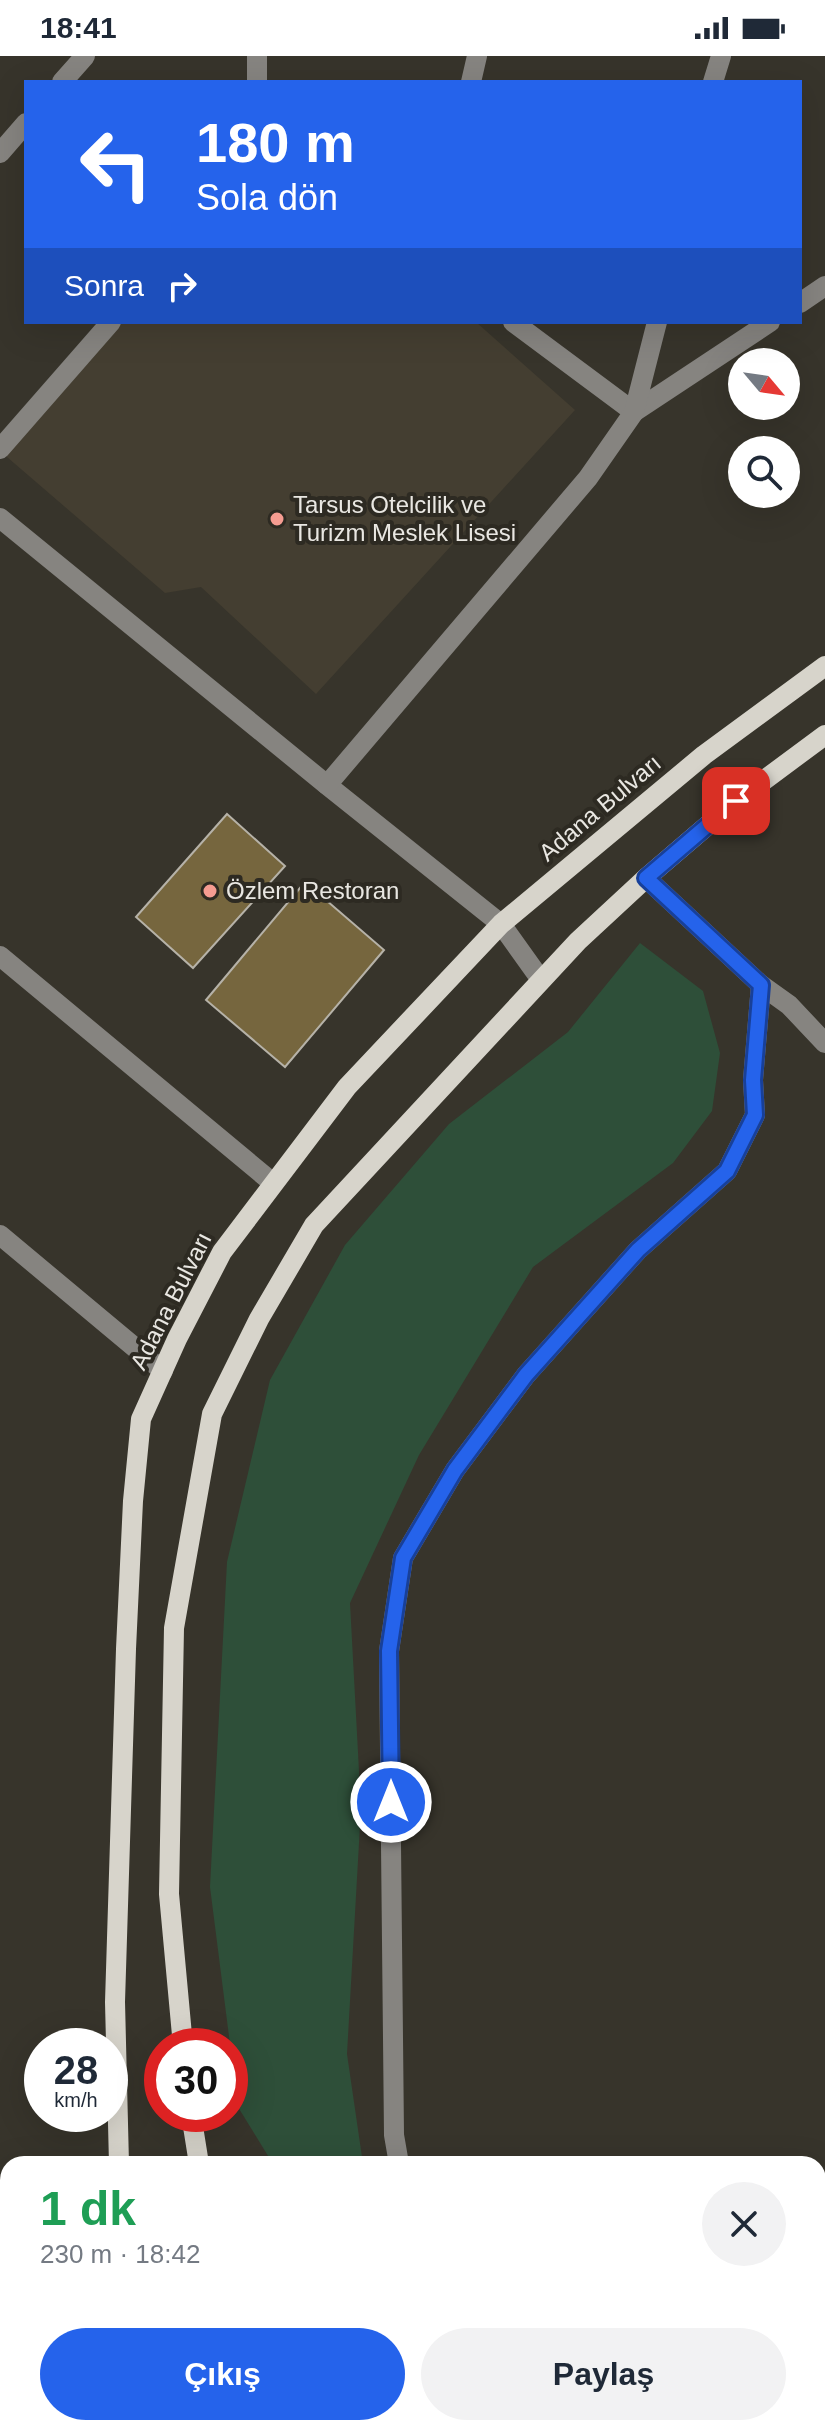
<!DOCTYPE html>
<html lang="tr">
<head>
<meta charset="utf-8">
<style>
	body { margin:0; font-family:Arial,sans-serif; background:#f2f2f3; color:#1f2937; height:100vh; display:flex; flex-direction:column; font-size:30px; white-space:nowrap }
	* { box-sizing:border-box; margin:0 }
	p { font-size:26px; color:#747a83 }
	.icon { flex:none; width:44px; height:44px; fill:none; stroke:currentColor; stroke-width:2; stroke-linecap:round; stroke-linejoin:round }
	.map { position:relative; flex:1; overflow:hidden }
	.panel { position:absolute; left:0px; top:2100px; width:826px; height:280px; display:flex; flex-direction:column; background:#fff; border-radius:24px 24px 0 0; box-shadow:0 8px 32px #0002 }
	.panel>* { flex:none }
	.banner { position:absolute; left:24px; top:24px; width:778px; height:244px; border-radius:0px; box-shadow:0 8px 32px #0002; background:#2563eb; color:#fff; overflow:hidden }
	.needle { width:52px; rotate:119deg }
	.buttons { position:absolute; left:728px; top:292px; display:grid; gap:16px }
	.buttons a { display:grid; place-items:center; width:72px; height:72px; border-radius:50%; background:#fff; box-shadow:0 8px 32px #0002; font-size:40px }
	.speed { position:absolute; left:24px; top:1972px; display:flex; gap:16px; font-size:40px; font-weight:700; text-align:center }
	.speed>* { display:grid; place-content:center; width:104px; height:104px; border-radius:50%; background:#fff; box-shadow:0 8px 32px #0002; line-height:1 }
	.speed small { font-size:20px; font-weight:400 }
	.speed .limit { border:12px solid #d22; background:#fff; color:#111 }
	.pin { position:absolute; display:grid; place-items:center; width:68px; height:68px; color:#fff; margin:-34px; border-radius:16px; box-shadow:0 4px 12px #0006 }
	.me { position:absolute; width:88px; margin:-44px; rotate:0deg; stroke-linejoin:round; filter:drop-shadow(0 0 6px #0008) }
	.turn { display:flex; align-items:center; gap:28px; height:168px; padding:0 40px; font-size:36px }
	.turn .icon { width:104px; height:104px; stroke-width:2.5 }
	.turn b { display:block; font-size:56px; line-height:68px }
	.then { display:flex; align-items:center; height:76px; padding:0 40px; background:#0003; gap:16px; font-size:30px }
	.round { display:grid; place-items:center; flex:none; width:84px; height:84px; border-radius:42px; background:#f2f2f3 }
	.head { display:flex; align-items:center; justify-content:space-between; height:136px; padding:0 40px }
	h1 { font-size:48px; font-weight:600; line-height:60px; color:#1e9e55 }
	.cta { display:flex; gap:16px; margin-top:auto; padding:16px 40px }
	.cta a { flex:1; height:92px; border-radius:48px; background:#2563eb; color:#fff; font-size:32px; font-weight:600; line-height:92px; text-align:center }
	.cta a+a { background:#f2f2f3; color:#1f2937 }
	.status { display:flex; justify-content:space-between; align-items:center; height:56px; padding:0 40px; background:#fff; direction:ltr }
	.status svg { height:22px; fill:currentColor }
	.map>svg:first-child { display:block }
	.built { fill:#443e31 }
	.green { fill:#2e4f39 }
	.building { fill:#76663e; stroke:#b6b2a8; stroke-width:2 }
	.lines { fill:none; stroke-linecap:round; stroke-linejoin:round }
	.minor { stroke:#868480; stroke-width:20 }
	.major { stroke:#d7d4cb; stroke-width:20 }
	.route-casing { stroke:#184099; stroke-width:20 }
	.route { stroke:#2563eb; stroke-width:14 }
	.poi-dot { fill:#f59c91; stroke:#2d2a22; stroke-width:3 }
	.labels { text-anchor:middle; stroke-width:8; stroke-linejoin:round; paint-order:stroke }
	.poi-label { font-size:24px; fill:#e9e7e2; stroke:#2d2a22; text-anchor:start }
	.street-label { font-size:24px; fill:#e9e7e2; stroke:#2d2a22 }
</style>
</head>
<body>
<div class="status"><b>18:41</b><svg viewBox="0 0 49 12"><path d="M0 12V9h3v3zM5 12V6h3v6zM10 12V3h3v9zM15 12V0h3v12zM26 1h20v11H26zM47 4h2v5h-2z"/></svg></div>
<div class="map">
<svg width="825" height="2380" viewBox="0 0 825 2380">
	<rect width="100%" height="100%" fill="#37342b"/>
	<polygon class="built" points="116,266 476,266 575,354 316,638 201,531 165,537 0,395"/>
	<g class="green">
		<polygon points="640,887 703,935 720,997 712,1055 673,1107 533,1211 419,1399 350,1547 361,1752 347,1998 363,2108 273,2108 238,2051 210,1831 227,1506 270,1324 345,1189 449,1068 568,976"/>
		<polygon points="407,2372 784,2372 825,2377 825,2380 391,2380"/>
	</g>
	<g class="building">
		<polygon points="227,758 285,810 193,912 136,861"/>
		<polygon points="305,826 384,894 285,1011 206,944"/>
	</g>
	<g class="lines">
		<g class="minor">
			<polyline points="62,26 85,0"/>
			<polyline points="257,26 257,0"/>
			<polyline points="471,26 477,0"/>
			<polyline points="713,26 721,0"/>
			<polyline points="0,97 26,67"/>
			<polyline points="800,247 825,230"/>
			<polyline points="513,266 634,356 770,266"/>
			<polyline points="0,393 111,266"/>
			<polyline points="0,462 327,729 501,868 541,924"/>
			<polyline points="327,729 588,422 634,356 657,266"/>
			<polyline points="646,822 761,929 789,949 825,987"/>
			<polyline points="0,900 273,1127"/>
			<polyline points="0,1179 163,1315"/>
			<polyline points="399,2108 394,2079 389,1595 403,1502 455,1414 526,1319 638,1194 727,1115 755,1059 753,1024 761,929"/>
			<polyline points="0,2214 8,2210"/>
			<polyline points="0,2278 8,2279"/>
			<polyline points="818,2306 825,2306"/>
			<polyline points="818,2346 825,2347"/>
		</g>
		<g class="major">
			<polyline points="183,1990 169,1838 174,1572 212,1358 259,1263 314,1169 578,885 646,822 736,745 825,679"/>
			<polyline points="191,2058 199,2108"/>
			<polyline points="119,2108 115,1946 126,1593 133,1445 141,1363 177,1283 222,1196 347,1031 501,868 704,699 825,610"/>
			<polyline points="149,2372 151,2380"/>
			<polyline points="238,2372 239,2380"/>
		</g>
	</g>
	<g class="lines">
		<defs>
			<polyline id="route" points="391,1746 389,1595 403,1502 455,1414 526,1319 638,1194 727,1115 755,1059 753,1024 761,929 646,822 736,745"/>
		</defs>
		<use href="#route" class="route-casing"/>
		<use href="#route" class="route"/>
	</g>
	<g class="poi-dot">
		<circle cx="277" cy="463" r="8"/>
		<circle cx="210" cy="835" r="8"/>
	</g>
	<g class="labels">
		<g class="poi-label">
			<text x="293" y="457">Tarsus Otelcilik ve<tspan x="293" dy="28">Turizm Meslek Lisesi</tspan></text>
			<text x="226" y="843">Özlem Restoran</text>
		</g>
		<g class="street-label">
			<text transform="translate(600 752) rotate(-40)" y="8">Adana Bulvarı</text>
			<text transform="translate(171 1245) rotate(-63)" y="8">Adana Bulvarı</text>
		</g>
	</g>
</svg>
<div class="buttons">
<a><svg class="needle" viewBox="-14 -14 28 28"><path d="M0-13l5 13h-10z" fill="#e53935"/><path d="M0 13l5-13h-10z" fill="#747a83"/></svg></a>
<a><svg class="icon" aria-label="search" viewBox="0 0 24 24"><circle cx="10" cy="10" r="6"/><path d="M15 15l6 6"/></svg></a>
</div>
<div class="speed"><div>28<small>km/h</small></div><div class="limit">30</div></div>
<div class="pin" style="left:736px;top:745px;background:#d93025"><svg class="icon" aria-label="arrive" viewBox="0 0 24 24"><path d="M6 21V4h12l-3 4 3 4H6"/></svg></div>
<svg class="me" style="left:391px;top:1746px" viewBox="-20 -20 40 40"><circle r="17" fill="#2563eb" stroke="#fff" stroke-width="3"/><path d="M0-11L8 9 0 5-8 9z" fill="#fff"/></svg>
<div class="banner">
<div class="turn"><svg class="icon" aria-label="left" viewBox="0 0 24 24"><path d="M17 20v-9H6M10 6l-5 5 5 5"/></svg><div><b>180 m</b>Sola dön</div></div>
<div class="then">Sonra<svg class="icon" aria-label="right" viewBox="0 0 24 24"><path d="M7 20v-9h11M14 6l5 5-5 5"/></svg></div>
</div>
<section class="panel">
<div class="head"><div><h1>1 dk</h1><p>230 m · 18:42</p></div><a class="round"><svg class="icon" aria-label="close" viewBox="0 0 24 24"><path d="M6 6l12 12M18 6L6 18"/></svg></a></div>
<div class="cta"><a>Çıkış</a><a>Paylaş</a></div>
</section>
</div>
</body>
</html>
